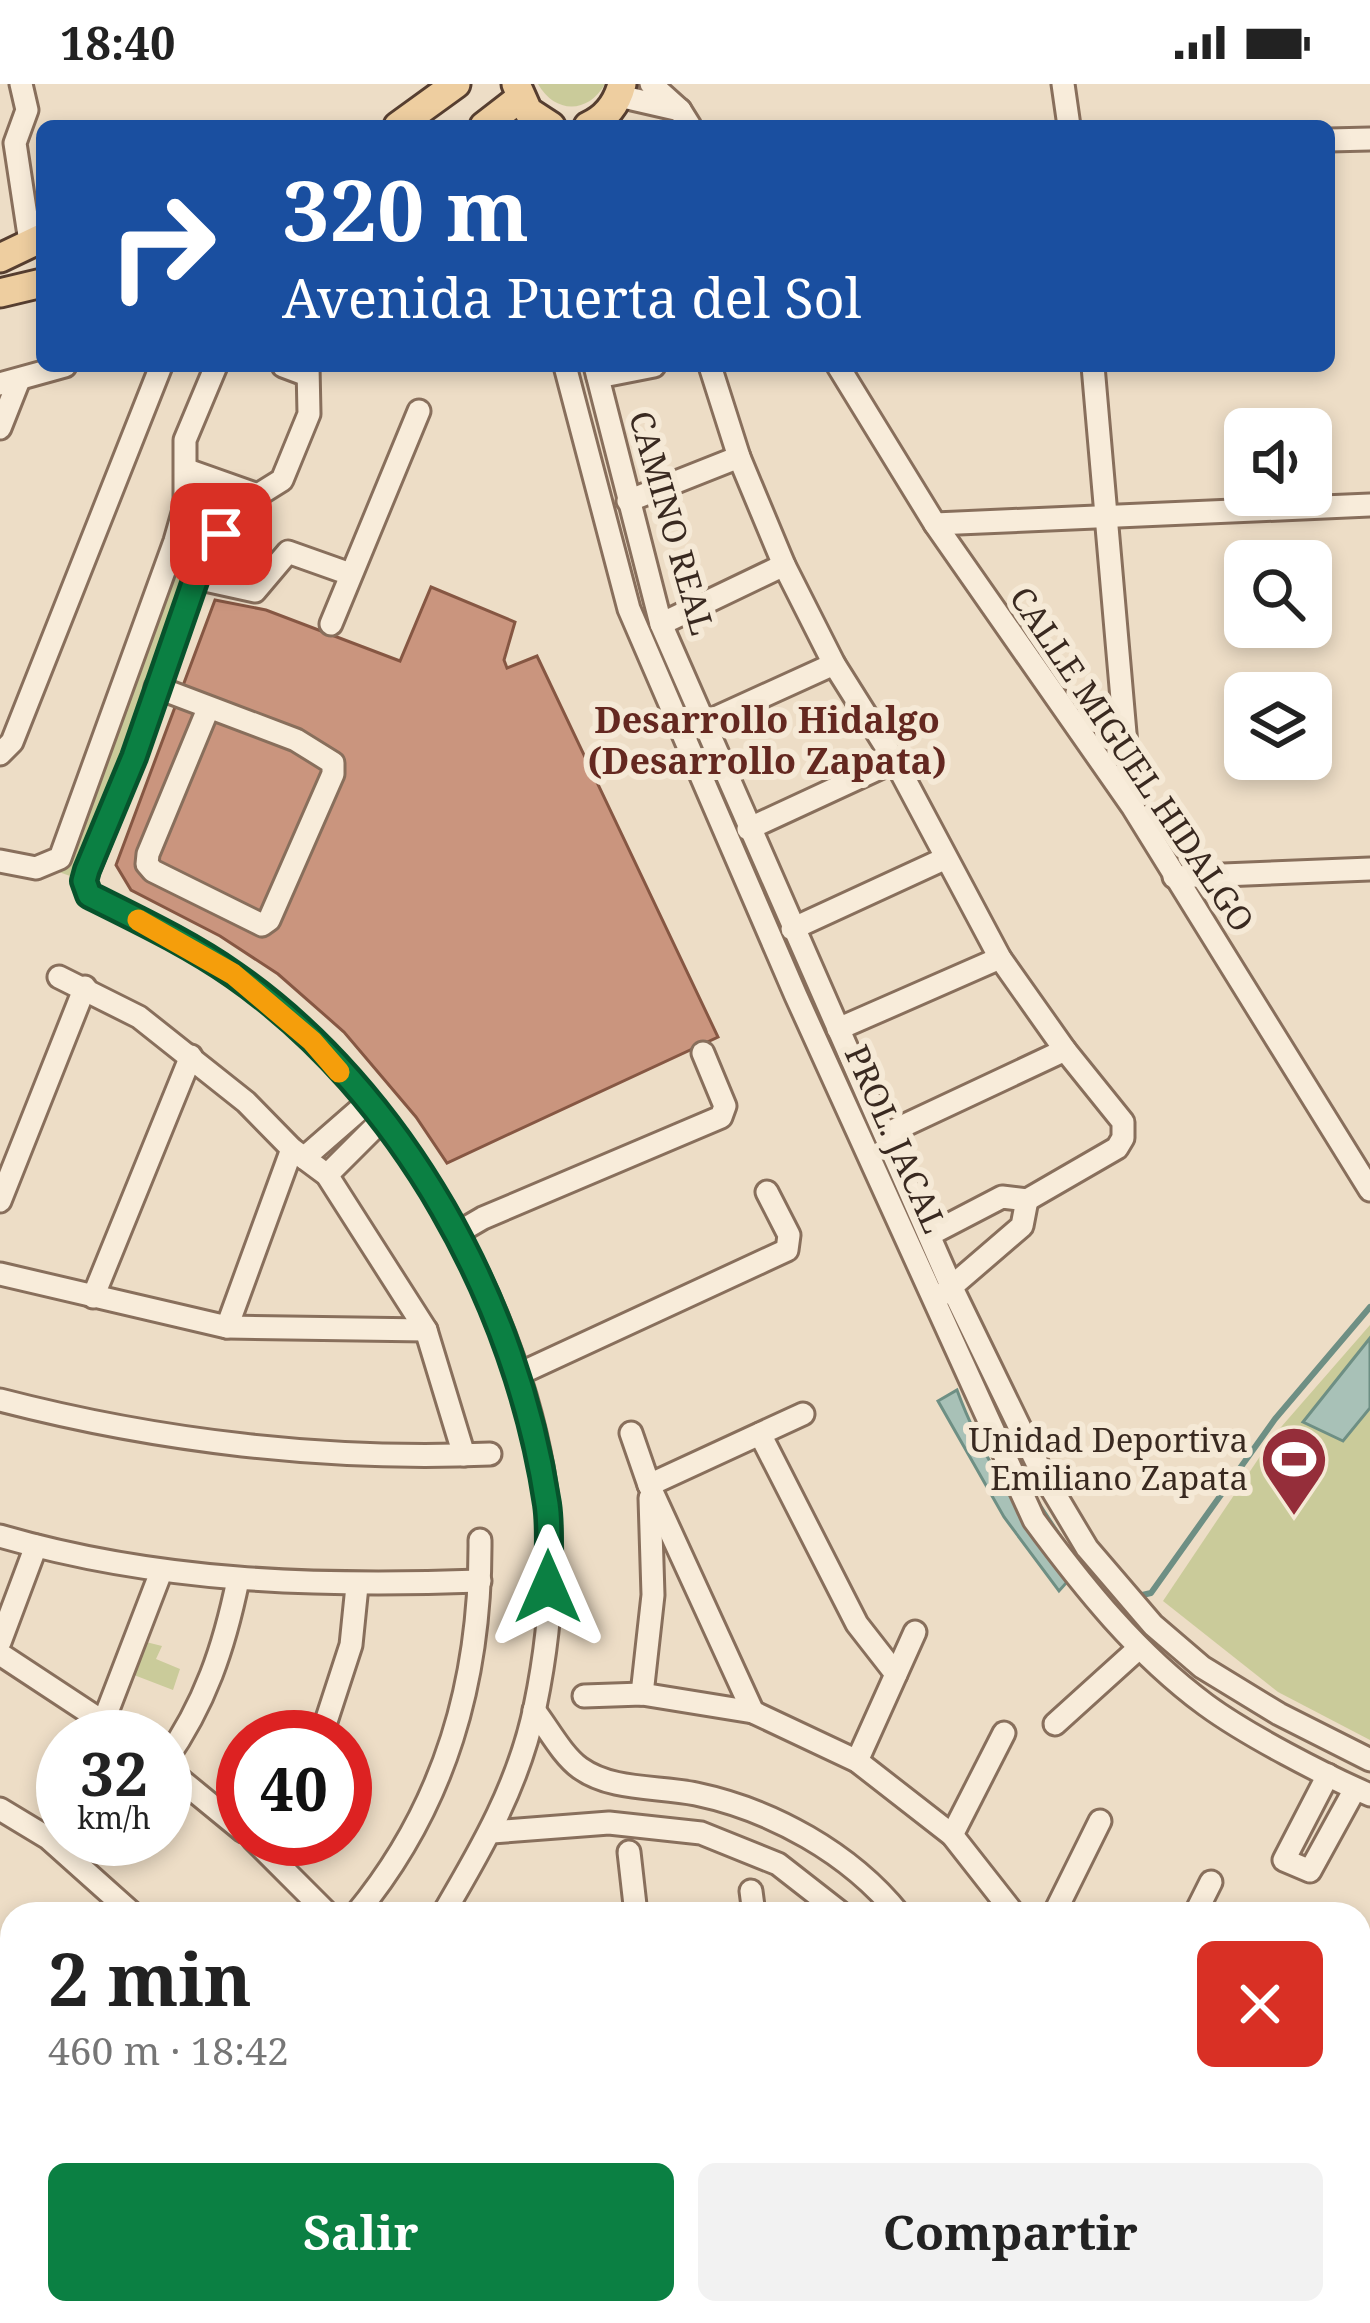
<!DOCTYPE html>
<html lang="es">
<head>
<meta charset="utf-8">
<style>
	body { margin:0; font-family:"Noto Serif",serif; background:#f2f2f2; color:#222; height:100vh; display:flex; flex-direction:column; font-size:45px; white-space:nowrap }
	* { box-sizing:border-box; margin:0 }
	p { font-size:39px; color:#767676 }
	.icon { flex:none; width:66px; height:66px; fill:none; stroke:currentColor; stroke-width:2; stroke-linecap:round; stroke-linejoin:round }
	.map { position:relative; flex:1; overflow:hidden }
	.drawer { position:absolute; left:0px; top:1818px; width:1371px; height:423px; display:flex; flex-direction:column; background:#fff; border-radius:36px 36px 0 0; box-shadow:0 6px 18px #0003 }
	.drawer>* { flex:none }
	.guide { position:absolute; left:36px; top:36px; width:1299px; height:252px; border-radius:18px; box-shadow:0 6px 18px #0003; background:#1a4fa0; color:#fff; overflow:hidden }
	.fabs { position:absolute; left:1224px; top:324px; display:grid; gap:24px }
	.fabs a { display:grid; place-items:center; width:108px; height:108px; border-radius:18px; background:#fff; box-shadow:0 6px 18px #0003; font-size:60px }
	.speed { position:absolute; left:36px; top:1626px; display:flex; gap:24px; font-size:60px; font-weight:700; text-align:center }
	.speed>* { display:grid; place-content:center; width:156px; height:156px; border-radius:50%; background:#fff; box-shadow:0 6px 18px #0003; line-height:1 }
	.speed small { font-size:30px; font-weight:400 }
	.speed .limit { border:18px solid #d22; background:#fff; color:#111 }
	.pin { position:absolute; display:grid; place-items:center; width:102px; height:102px; color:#fff; margin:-51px; border-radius:24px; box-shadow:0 6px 18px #0006 }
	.me { position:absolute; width:132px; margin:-66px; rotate:0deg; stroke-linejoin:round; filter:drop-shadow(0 0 9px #0008) }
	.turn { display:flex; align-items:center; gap:42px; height:252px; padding:0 48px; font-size:54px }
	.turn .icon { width:156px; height:156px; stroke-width:2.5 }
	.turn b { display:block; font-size:84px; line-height:102px }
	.round { display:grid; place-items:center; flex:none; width:126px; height:126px; border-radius:18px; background:#f2f2f2 }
	.summary { display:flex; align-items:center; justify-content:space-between; height:204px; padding:0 48px }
	h1 { font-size:72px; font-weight:700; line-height:90px }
	.action { display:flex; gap:24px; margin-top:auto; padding:24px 48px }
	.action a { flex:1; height:138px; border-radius:18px; background:#0b8043; color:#fff; font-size:48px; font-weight:700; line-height:138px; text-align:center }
	.action a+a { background:#f2f2f2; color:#222 }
	.status { display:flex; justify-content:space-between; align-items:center; height:84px; padding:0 60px; background:#fff; direction:ltr }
	.status svg { height:33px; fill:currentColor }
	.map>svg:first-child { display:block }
	.green { fill:#cacb9a }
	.water { fill:#a8c1b7; stroke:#6e8f84; stroke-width:3 }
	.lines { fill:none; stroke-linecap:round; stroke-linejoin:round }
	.stream { stroke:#6e8f84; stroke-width:6 }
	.building { fill:#ca957e; stroke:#865743; stroke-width:3 }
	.minor-casing { stroke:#886f5c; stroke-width:27 }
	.major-casing { stroke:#563e30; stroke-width:33 }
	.minor { stroke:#f8ecda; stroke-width:21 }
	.major { stroke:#eecea0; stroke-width:27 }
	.route-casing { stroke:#07532c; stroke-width:30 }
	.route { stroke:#0b8043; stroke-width:21 }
	.slow { stroke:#f59e0b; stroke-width:21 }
	.labels { text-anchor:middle; stroke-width:12; stroke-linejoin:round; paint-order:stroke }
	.street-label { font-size:33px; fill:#392920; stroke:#f5e9d6 }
	.poi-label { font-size:33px; fill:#392920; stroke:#f5e9d6; text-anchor:end }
	.neighbourhood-label { font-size:36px; font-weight:bold; fill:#642820; stroke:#f5e9d6 }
</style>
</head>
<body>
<div class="status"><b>18:40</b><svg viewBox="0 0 49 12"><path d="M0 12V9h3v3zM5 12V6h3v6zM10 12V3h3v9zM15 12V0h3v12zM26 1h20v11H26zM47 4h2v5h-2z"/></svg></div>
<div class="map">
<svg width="1370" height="2239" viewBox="0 0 1370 2239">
	<rect width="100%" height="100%" fill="#edddc6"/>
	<g class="green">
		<path d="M538 0H605C588 30 555 30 538 0Z"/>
		<polygon points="187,386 258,411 221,450 84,797 45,783 102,660"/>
		<polygon points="1370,1241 1370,1656 1278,1608 1163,1517 1275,1350"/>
		<polygon points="146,1558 162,1562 156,1575 180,1585 173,1606 134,1591"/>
	</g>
	<g class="water">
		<polygon points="1370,1254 1370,1324 1343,1357 1303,1338"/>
		<path d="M957 1306C982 1375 1026 1438 1067 1498L1059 1507 1004 1433 938 1317Z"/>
	</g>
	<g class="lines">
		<g class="stream">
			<polyline points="1035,1416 1064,1460"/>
			<polyline points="1138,1512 1151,1509 1275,1335 1370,1223"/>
		</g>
	</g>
	<polygon class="building" points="431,503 515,538 504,576 507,584 537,572 718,953 447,1079 416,1033 344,948 278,890 220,852 131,806 116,781 215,516 266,526 400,577"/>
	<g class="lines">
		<defs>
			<g id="minor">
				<polyline points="21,0 27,26 15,59 30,158"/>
				<polyline points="651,0 680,26 690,42"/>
				<polyline points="1063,0 1069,42"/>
				<polyline points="619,12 680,26"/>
				<polyline points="1329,56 1370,55"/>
				<polyline points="283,282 307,291"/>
				<path d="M308 282 309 330 282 396 258 411 221 450 196 494 134 673 84 797 90 811C137 835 188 860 233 890 396 1002 527 1228 548 1424 555 1489 548 1560 535 1623 519 1700 482 1764 443 1830"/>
				<path d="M565 282 629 525 796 912 1034 1436C1084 1504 1137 1570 1206 1621 1247 1651 1322 1690 1370 1711"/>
				<polyline points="595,282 661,540 952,1204 1041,1387 1087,1464 1153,1541 1202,1583 1279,1630 1370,1676"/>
				<polyline points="710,282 739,373 784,481 834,580 895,677 1000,874 1065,966 1123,1038 1123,1054 1117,1064 1027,1116 1002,1113 929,1151"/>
				<polyline points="838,282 935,440 1132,722 1370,1106"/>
				<polyline points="1093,282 1131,718"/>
				<polyline points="598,293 654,282"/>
				<polyline points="0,300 65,282"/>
				<polyline points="0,344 19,296"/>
				<polyline points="187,386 258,411"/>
				<polyline points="628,417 739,373"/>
				<polyline points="935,440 1370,421"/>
				<polyline points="196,494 255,507 288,468 350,490"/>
				<polyline points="331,540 419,327"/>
				<polyline points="661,540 784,481"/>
				<polyline points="156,603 296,656 333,679 333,690 269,836 262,841 153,787 147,780 148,770 208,625"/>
				<polyline points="702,640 834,580"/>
				<polyline points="0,670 12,658 161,282"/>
				<polyline points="748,745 895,677"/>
				<polyline points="0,777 36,784 60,774 175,457 185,422 185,356 216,282"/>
				<polyline points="1174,793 1370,785"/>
				<polyline points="792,845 944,775"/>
				<polyline points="59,893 139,933 246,1018 292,1065 327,1091 426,1246 464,1371"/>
				<polyline points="838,945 1000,874"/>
				<polyline points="886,1050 1065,966"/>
				<polyline points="304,1074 367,1019"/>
				<polyline points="327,1091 382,1036"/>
				<polyline points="0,1117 85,903"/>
				<polyline points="459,1148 483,1134 721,1033 725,1022 703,969"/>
				<polyline points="0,1190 227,1243 426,1246"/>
				<polyline points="943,1210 1022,1142 1027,1116"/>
				<polyline points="93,1213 191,972"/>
				<polyline points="227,1243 292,1065"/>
				<polyline points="519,1290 787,1166 789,1151 767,1108"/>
				<path d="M0 1316C158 1357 326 1377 490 1370"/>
				<polyline points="631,1349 649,1401 753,1628"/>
				<polyline points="760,1350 857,1540 896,1590"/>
				<polyline points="649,1401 803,1330"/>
				<path d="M0 1452C158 1498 317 1503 480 1497"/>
				<polyline points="0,1558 36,1462"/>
				<polyline points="0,1570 126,1653"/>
				<polyline points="642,1610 653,1511 650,1414"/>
				<polyline points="584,1612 642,1610 753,1628 857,1677 952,1751 1014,1830"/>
				<path d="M534 1626C548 1644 562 1671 580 1684 612 1707 658 1702 696 1710 772 1726 850 1769 899 1830"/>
				<polyline points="104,1636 161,1488"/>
				<polyline points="1055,1640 1139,1564"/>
				<polyline points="321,1653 351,1561 357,1502"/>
				<path d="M165 1677C205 1620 224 1564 238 1496"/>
				<polyline points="857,1677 915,1548"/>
				<polyline points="165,1683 243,1747"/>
				<polyline points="1328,1691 1284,1776 1310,1787 1355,1705"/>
				<polyline points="0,1725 48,1754 133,1830"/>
				<polyline points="492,1748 609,1739 701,1749 778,1780 842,1830"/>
				<polyline points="952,1751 1004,1649"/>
				<polyline points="253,1755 328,1830"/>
				<polyline points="629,1768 636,1830"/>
				<polyline points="751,1807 754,1830"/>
				<path d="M356 1830C446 1721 481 1595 480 1456"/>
				<polyline points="1054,1830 1100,1737"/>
				<polyline points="1195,1830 1211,1798"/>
				<polyline points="0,1878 12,1888"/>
				<polyline points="1361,2049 1370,2032"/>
				<polyline points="0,2117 12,2115"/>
				<polyline points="1359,2194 1370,2193"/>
				<polyline points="61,2229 63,2239"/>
				<polyline points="421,2229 422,2239"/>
				<polyline points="550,2229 552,2239"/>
				<polyline points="1056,2229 1057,2239"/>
				<polyline points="1182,2229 1183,2239"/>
				<polyline points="1301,2229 1301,2239"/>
				<polyline points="334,2239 342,2238"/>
				<polyline points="657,2239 676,2238"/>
				<polyline points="971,2239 980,2229"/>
			</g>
			<g id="major">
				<polyline points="516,0 528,27 551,42"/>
				<polyline points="398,42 456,0"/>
				<polyline points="484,42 520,14"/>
				<path d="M588 42C606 34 617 20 622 0"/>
				<polyline points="0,174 42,154"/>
				<polyline points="0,209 42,199"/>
			</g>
		</defs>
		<use href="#minor" class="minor-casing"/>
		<use href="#major" class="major-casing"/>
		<use href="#minor" class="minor"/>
		<use href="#major" class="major"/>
	</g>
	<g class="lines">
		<defs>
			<path id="route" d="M221 450 196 494 134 673 87 786 84 797 89 811C137 835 190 860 234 891 403 1009 517 1219 547 1420 551 1447 548 1476 548 1503"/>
		</defs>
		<use href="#route" class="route-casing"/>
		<use href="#route" class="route"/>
		<polyline class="slow" points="138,836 233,890 312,957 339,988"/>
	</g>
	<defs>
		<symbol id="stadium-pin" viewBox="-11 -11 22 30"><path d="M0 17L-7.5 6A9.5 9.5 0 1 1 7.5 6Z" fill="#952e3a" stroke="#f5e9d6"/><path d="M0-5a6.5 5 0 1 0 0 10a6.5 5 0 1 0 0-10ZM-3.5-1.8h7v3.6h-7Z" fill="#fff"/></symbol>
	</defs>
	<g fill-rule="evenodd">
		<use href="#stadium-pin" x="1256" y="1337" width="76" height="104"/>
	</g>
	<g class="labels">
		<g class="street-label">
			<text transform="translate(672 439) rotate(74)" y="12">CAMINO REAL</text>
			<text transform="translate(1132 675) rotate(56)" y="12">CALLE MIGUEL HIDALGO</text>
			<text transform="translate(896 1055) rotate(66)" y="12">PROL. JACAL</text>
		</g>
		<g class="poi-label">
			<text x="1248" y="1368">Unidad Deportiva<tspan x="1248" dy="38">Emiliano Zapata</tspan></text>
		</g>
		<g class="neighbourhood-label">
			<text x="767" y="649">Desarrollo Hidalgo<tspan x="767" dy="41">(Desarrollo Zapata)</tspan></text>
		</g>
	</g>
</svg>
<div class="fabs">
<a><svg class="icon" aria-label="sound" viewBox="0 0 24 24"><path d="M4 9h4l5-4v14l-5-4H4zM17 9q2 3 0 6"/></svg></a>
<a><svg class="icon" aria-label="search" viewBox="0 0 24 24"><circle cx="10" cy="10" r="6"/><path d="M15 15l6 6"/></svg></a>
<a><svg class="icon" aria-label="layers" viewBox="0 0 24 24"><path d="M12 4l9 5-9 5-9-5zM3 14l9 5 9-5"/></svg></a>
</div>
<div class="speed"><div>32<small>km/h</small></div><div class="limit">40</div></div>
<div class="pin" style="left:221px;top:450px;background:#d93025"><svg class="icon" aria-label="arrive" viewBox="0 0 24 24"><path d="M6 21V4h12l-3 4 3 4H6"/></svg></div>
<svg class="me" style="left:548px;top:1503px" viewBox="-20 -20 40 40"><path d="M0-17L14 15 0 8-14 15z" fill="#0b8043" stroke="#fff" stroke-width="4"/></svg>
<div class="guide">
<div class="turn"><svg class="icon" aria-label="right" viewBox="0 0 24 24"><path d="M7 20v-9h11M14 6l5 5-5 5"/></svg><div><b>320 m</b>Avenida Puerta del Sol</div></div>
</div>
<section class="drawer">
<div class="summary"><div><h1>2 min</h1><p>460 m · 18:42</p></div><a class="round" style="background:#d93025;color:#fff"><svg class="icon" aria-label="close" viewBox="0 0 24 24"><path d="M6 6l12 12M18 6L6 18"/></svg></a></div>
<div class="action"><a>Salir</a><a>Compartir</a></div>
</section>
</div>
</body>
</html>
